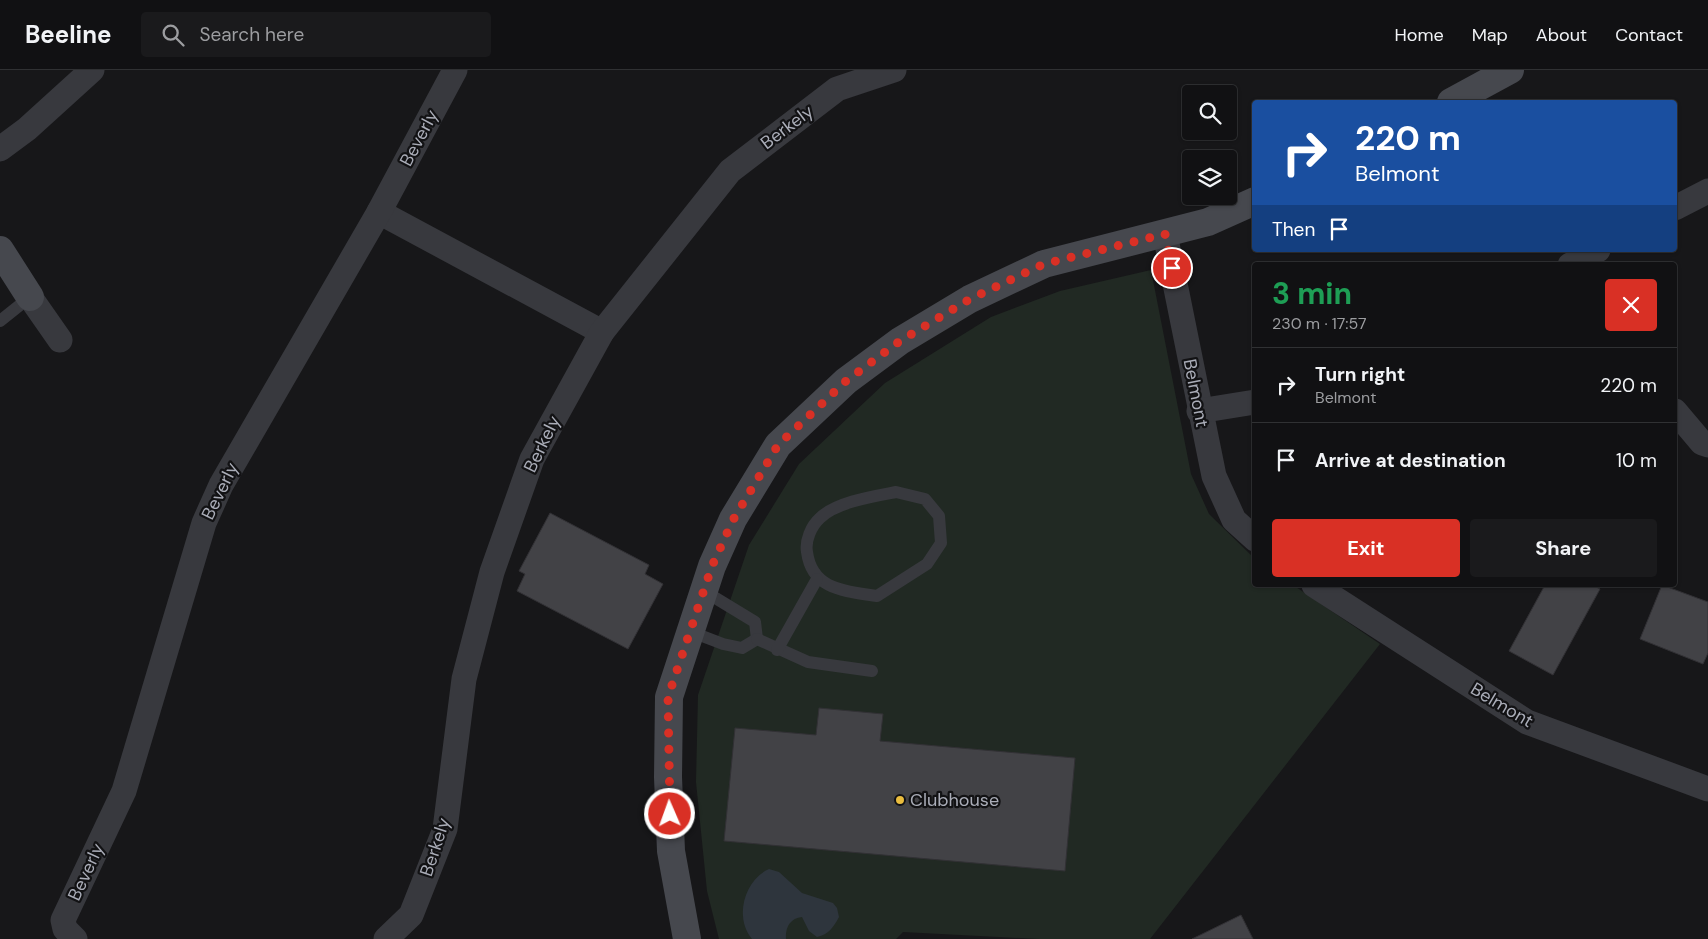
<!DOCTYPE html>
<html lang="en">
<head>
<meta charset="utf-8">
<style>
	body { margin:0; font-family:"DM Sans",sans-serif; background:#1a1a1c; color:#f1f3f6; height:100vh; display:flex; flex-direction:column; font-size:19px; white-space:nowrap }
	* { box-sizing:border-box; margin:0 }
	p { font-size:16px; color:#9c9da0 }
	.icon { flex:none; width:28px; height:28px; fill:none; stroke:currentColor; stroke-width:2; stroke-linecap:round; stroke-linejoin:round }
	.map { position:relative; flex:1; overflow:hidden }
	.sheet { position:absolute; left:1252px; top:192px; width:425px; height:325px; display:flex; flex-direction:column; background:#111113; border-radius:5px; box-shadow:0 1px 4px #0004,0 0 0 1px #303133 }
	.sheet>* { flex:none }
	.hud { position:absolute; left:1252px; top:30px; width:425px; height:152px; border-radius:5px; box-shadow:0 1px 4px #0004,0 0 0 1px #303133; background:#1a4fa0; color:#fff; overflow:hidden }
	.buttons { position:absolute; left:1182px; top:15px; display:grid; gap:10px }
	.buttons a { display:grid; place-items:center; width:55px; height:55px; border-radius:5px; background:#111113; box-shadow:0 1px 4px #0004,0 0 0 1px #303133; font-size:25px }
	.pin { position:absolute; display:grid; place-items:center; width:42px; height:42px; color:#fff; margin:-21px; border:2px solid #fff; border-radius:50%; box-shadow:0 1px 5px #0007 }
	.me { position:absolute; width:55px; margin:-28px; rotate:358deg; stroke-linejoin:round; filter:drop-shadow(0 0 4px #0008) }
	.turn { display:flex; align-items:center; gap:18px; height:105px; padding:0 20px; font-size:22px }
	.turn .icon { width:65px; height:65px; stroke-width:2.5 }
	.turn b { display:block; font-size:35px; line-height:42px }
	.then { display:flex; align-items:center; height:48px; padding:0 20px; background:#0003; gap:10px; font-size:19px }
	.round { display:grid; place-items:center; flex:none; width:52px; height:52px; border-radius:5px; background:#1a1a1c }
	.headline { display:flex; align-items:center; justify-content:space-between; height:85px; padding:0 20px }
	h1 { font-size:30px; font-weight:700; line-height:38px; color:#1e9e55 }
	.primary-button { display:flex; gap:10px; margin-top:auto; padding:10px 20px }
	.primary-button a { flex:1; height:58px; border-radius:5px; background:#d93025; color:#fff; font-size:20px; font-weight:700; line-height:58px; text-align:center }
	.primary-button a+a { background:#1a1a1c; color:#f1f3f6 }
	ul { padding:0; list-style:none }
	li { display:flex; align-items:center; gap:15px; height:75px; padding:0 20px; border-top:1px solid #303133 }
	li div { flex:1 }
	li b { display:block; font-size:19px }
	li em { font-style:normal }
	header { display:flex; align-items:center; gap:30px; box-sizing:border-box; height:70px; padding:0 25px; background:#111113; border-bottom:1px solid #303133 }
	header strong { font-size:24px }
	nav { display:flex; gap:28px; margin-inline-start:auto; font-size:18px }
	.search { width:350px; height:45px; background:#1a1a1c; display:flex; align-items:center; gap:12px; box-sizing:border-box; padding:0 18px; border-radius:5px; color:#9c9da0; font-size:19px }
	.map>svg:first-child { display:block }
	.green { fill:#212923 }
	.water { fill:#2e353d }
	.building { fill:#424246; stroke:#323135 }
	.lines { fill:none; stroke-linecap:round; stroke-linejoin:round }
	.lane { stroke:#38393e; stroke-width:12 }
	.street { stroke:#38393e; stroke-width:25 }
	.secondary { stroke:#46484e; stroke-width:28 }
	.route { stroke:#d93025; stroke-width:9; stroke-dasharray:0 16.2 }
	.poi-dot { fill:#eabc3e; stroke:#121214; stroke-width:2 }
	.labels { text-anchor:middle; stroke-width:4.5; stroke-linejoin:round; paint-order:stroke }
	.street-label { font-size:18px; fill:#aaadb8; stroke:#121214 }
	.poi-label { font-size:18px; fill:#aaadb8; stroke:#121214; text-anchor:start }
</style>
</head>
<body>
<header>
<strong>Beeline</strong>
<div class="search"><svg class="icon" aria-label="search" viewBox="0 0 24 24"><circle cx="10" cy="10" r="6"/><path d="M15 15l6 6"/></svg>Search here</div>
<nav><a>Home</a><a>Map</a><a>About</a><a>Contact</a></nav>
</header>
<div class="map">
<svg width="1708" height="869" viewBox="0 0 1708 869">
	<rect width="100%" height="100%" fill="#171719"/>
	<polygon class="green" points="1151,200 1191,404 1209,444 1255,489 1255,515 1293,515 1380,574 1150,869 1040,869 903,862 896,869 719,869 707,821 696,712 698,625 749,475 799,394 885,313 991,247 1060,221"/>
	<path class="water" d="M769 799 779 802 802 823 833 833 837 838 839 847C833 858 829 864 817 867L809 861 802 847C790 848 785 858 786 869H752C734 848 744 810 769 799Z"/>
	<g class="building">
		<polygon points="550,443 649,495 645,504 663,514 628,579 517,521 525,504 519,501"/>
		<polygon points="1545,515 1592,515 1600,519 1553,605 1509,581"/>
		<polygon points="1662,515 1708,532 1708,583 1703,594 1640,569"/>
		<polygon points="819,638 883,644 880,671 1075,688 1065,801 724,771 735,658 816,665"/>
		<polygon points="1241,845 1253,869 1192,869"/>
	</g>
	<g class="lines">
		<g class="lane">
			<polyline points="0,251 30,227"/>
			<path d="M896 422 925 429 939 446 941 473 927 494 877 526C845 521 812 520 807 482 805 471 811 456 820 448 836 432 875 426 896 422Z"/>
			<polyline points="704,521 755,552 757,569"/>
			<polyline points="689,561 723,574 742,578 757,569"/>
			<polyline points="757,569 808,592 872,601"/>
			<polyline points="777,580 817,509"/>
		</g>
		<g class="street">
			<polyline points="0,79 27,59 92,0"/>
			<polyline points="1675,138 1708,121"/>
			<polyline points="379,142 602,262"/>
			<polyline points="1165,164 1214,406 1234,450 1255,469"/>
			<polyline points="1570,195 1598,180"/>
			<polyline points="30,227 60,270"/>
			<polyline points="1199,341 1255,332"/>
			<polyline points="1675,341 1702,373 1708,375"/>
			<polyline points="1314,515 1527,652 1708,719"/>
			<polyline points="75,869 65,859 63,850 124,721 204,453 221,415 379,142 455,0"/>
			<polyline points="386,869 411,845 445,759 464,609 492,502 532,389 602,262 730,101 837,19 894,0"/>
		</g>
		<g class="secondary">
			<polyline points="1451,32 1510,0"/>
			<polyline points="0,180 30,227"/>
			<polyline points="687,869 671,781 668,707 669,627 712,496 733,449 778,375 846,311 900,271 970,229 1044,194 1208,152 1255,131"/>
		</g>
	</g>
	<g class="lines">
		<polyline class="route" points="670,744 668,627 712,496 733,450 778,375 846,311 900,271 970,229 1044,194 1165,164 1172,198"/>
	</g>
	<circle class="poi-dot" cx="900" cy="730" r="5"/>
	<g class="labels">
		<g class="street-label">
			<text transform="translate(787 57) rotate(-37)" y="6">Berkely</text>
			<text transform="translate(419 68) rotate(-62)" y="6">Beverly</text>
			<text transform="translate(1196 323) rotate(79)" y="6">Belmont</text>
			<text transform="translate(542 374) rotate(-64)" y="6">Berkely</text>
			<text transform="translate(220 421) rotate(-64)" y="6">Beverly</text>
			<text transform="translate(1502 635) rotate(31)" y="6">Belmont</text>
			<text transform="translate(435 777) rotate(-72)" y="6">Berkely</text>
			<text transform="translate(86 802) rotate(-65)" y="6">Beverly</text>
		</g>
		<g class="poi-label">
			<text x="910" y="736">Clubhouse</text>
		</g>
	</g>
</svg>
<div class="buttons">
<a><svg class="icon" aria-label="search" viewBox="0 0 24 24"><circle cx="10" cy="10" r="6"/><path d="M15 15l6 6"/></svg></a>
<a><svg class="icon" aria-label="layers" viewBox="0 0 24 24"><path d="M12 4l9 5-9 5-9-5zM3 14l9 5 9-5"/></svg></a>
</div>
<div class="pin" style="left:1172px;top:198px;background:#d93025"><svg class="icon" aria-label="arrive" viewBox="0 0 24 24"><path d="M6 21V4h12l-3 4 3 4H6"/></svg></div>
<svg class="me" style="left:670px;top:744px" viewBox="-20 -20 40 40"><circle r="17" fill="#d93025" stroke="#fff" stroke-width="3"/><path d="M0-11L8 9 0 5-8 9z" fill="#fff"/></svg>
<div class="hud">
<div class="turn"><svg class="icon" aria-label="right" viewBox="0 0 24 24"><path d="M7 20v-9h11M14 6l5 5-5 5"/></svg><div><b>220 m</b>Belmont</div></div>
<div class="then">Then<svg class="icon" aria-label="arrive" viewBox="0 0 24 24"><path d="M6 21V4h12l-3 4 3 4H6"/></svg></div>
</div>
<section class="sheet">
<div class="headline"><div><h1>3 min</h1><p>230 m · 17:57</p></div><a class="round" style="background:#d93025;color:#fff"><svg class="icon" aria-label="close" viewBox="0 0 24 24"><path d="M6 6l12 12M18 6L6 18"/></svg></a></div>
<ul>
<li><svg class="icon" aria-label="right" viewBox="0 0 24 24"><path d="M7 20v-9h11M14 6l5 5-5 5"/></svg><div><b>Turn right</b><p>Belmont</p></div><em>220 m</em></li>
<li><svg class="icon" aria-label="arrive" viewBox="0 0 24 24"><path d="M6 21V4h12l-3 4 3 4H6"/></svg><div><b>Arrive at destination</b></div><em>10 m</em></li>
</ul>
<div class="primary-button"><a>Exit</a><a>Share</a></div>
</section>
</div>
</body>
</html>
